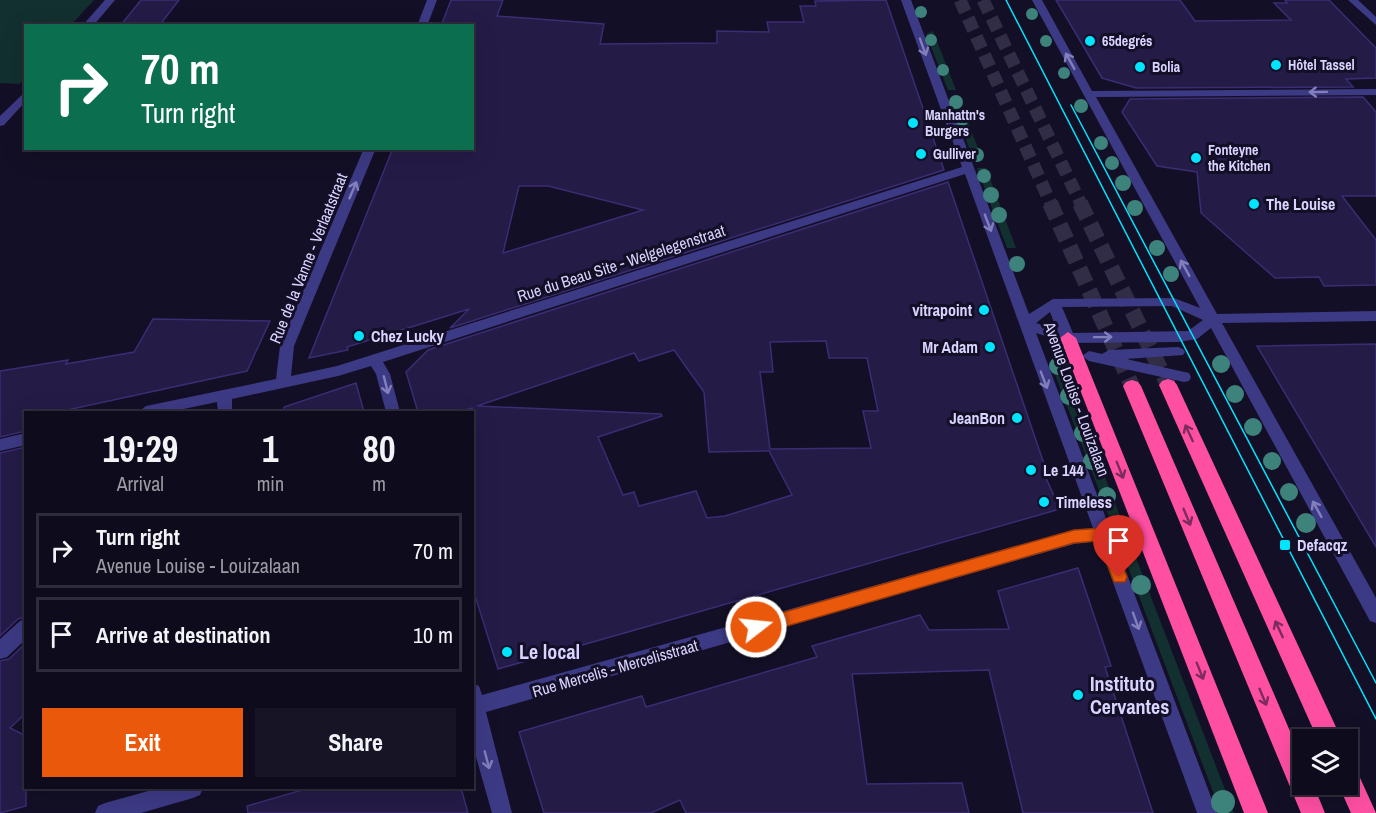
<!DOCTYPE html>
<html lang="en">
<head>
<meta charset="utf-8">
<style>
	body { margin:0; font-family:"Archivo Narrow",sans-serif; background:#171425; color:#f1f3f6; height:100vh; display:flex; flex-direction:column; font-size:22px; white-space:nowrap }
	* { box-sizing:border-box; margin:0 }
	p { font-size:20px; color:#9b9ba3 }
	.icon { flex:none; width:33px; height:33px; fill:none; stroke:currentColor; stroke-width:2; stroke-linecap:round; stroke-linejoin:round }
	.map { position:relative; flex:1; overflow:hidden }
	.drawer { position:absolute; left:24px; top:411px; width:450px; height:378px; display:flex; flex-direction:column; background:#0e0b1c; border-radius:0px; box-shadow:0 6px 24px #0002,0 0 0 2px #2e2b3b }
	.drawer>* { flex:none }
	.top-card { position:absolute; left:24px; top:24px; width:450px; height:126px; border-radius:0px; box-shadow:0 6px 24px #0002,0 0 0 2px #2e2b3b; background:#0b6e4f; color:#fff; overflow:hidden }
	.buttons { position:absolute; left:1292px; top:729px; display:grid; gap:12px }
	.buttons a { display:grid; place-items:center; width:66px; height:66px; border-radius:0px; background:#0e0b1c; box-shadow:0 6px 24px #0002,0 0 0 2px #2e2b3b; font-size:30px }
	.pin { position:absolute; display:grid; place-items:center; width:51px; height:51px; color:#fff; margin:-62px -26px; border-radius:50% 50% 50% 0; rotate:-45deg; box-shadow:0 0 6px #0007 }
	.pin .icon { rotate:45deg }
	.me { position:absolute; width:66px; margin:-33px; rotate:74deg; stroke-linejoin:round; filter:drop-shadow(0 0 4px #0008) }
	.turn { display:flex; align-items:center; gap:21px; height:126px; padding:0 18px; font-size:27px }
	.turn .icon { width:78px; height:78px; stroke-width:2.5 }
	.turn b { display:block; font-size:42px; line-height:51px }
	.eta { display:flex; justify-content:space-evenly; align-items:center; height:102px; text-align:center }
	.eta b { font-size:36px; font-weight:700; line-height:42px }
	.button { display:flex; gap:12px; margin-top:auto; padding:12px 18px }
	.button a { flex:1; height:69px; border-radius:0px; background:#ea580c; color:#fff; font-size:24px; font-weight:700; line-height:69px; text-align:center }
	.button a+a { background:#171425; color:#f1f3f6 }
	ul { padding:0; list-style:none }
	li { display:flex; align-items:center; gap:18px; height:75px; margin:0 12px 9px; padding:0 6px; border:3px solid #2e2b3b; border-radius:0px }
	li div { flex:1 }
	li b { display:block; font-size:22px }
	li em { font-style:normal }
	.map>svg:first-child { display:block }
	.green { fill:#12302f }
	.building { fill:#241b47; stroke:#3b2d73; stroke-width:1.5; fill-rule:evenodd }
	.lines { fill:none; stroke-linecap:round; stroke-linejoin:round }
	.highway-tunnel-far1 { stroke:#312d47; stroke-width:13; stroke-dasharray:13 7; stroke-linecap:butt }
	.highway-tunnel { stroke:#312d47; stroke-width:16; stroke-dasharray:16 8; stroke-linecap:butt }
	.minor { fill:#3d3a85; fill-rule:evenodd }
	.highway { fill:#ff4fa3; fill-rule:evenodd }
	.tram { stroke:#00e5ff; stroke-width:1.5 }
	.tree { fill:#3d827b }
	.oneway { stroke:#837fbc }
	.oneway2 { stroke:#7d2c5e }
	.route { fill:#ea580c; stroke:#983908; stroke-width:1.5 }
	.poi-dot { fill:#00e5ff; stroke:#130f26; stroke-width:2 }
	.labels { text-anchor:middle; stroke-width:6; stroke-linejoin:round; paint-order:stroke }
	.far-poi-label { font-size:14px; font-weight:bold; fill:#d9d4ff; stroke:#130f26; text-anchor:start }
	.poi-label { font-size:16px; font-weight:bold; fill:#d9d4ff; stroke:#130f26; text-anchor:start }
	.street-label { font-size:16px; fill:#d9d4ff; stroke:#130f26 }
	.near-poi-label { font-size:20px; font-weight:bold; fill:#d9d4ff; stroke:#130f26; text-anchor:start }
</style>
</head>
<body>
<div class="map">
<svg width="1376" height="813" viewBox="0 0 1376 813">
	<rect width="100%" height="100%" fill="#130f26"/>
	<g class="green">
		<polygon points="0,0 94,0 71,25 26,26 25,77 20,84 0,83"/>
		<polygon points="933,31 956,90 948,90 926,34"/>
		<polygon points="951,99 959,99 983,161 974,161"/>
		<polygon points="977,168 986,168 1016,248 1007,248"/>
		<polygon points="1067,360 1080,393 1075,399 1234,813 1221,813 1050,361"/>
	</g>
	<g class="building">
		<polygon points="141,0 179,0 159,26 120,26"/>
		<path d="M451 0H503L497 16 604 24 600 44 717 43V31L769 32 767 22H804L800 6H816L815 1 886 0 944 170 450 328 469 309 347 347 348 350 309 358 393 148H472V26H441ZM519 186H548L643 210 503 253Z"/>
		<polygon points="1056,0 1180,0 1195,21 1291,20 1274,3 1287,3 1285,0 1329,0 1376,48 1376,78 1346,79 1353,87 1136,88 1102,78"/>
		<polygon points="1363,97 1376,112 1376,196 1342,196 1376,240 1376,285 1324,286 1319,277 1275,278 1201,213 1197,172 1157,166 1122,112 1130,99"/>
		<path d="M948 182 1042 458 1049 478H1046L1060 509 498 669 472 586V408L459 412H418L406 372 428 350ZM826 341 829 358H867L878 411H863L871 448 770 449 760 372H773L770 342ZM674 350 704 392 709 452 769 451 792 495 725 516 707 518 696 491 639 506 634 492 623 495 598 437 662 416 661 414 477 406 634 353 639 361Z"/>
		<polygon points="153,319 270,321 247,371 58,412 26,412 26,431 0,437 0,371 68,360 66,364 134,352"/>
		<polygon points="1376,344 1376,547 1257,346"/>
		<polygon points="356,383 364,412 284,412 284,407"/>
		<polygon points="26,447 26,617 18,619 0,636 0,453"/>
		<polygon points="1078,568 1111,666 1105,667 1153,813 1023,813 989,670 852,674 867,784 962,783 969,813 686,813 680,800 651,813 544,813 519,732 642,696 646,707 817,657 812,646 920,615 929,630 1009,629 998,591"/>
		<polygon points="26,643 26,713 10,728 26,736 26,806 0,813 0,661 9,659"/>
		<polygon points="309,788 461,788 468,813 248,813 247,806"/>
	</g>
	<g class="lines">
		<g class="highway-tunnel-far1">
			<polyline points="960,0 1051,204"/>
			<polyline points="983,0 1081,204"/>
		</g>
		<g class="highway-tunnel">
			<polyline points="1050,203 1132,386"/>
			<polyline points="1080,203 1168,385"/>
		</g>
		<g class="minor">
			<polygon points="105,0 115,0 93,26 82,26"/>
			<polygon points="427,0 437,0 427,26 417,26"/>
			<path d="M901 0H911L1029 314 1053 299 1174 298 1200 308 1032 0H1042L1092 91 1376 89V95L1096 97 1217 314 1376 311V321L1222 323 1376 598V623L1370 621 1211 328 1197 339 1178 342 1068 343 1036 333 1217 813H1197L1098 541 1074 544 486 712 512 813H492L472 743V683L479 686 482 695 1074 530 1093 528 965 174 383 362 390 374 400 412H386L376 374 371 366 338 376 232 399V412H218L217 402 169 412H138L146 406 276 379 280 346 364 148H376L294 346 291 376 337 366 962 167ZM1172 306 1203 320 1188 331 1073 333 1062 307ZM1050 312 1057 330 1036 323Z"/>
			<polygon points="1348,0 1358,0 1376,17 1376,25"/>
			<polygon points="26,91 26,101 4,125 0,126 0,116"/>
			<polygon points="1178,347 1183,349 1185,352 1183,355 1126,359 1189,373 1191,377 1189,381 1184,382 1089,361 1082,356 1089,351 1102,354 1109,350"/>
			<polygon points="26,433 26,445 0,451 0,439"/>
			<polygon points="26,619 26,639 7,657 0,659 0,639 20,621"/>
			<polygon points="159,788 203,788 200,795 193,798 141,813 95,813 98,806 105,803"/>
		</g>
		<g class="highway">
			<polygon points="1068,332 1076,338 1268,813 1244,813 1060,338"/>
			<polygon points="1168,379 1174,381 1177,385 1342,740 1318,740 1159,385 1162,381"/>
			<polygon points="1132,380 1138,382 1141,386 1302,759 1302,784 1313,784 1325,813 1301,813 1123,386 1126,382"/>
			<polygon points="1347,765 1356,769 1376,813 1351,813 1338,784 1347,784"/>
		</g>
		<g class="tram">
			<polyline points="1006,0 1376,719"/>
			<polyline points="1071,105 1376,683"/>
		</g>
	</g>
	<g class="tree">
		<circle cx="921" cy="12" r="6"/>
		<circle cx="1032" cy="14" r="6"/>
		<circle cx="931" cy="40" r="6"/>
		<circle cx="1046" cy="41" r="6"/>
		<circle cx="943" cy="70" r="6"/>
		<circle cx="1064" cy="73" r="6"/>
		<circle cx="956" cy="102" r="7"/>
		<circle cx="1081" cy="106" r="7"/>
		<circle cx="962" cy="119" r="7"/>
		<circle cx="1101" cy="143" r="7"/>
		<circle cx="977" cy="155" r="7"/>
		<circle cx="1112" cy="163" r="7"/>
		<circle cx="984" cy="176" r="7"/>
		<circle cx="1123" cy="183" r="8"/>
		<circle cx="991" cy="195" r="8"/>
		<circle cx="1135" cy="208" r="8"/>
		<circle cx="999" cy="215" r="8"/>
		<circle cx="1157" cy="248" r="8"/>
		<circle cx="1017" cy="264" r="8"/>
		<circle cx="1171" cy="274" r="8"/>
		<circle cx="1221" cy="364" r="9"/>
		<circle cx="1058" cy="366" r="9"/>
		<circle cx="1235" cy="394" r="9"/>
		<circle cx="1069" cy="396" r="9"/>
		<circle cx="1253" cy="427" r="9"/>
		<circle cx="1083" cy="433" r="9"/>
		<circle cx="1092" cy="461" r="9"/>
		<circle cx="1272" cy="461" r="9"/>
		<circle cx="1289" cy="492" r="9"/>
		<circle cx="1107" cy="496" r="9"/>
		<circle cx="1306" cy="523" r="10"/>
		<circle cx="1125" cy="546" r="10"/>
		<circle cx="1141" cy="585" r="10"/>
		<circle cx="1223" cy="802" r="12"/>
	</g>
	<defs><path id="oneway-shaft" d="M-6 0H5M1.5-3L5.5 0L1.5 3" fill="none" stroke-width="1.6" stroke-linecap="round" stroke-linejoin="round" transform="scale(1.5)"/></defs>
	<g class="oneway">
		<use href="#oneway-shaft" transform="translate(923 47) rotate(70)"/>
		<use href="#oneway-shaft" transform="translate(1070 61) rotate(-119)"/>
		<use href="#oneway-shaft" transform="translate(1318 92) rotate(179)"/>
		<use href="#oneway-shaft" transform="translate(353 190) rotate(-67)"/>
		<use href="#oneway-shaft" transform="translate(988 223) rotate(69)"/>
		<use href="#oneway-shaft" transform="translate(1185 268) rotate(-119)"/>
		<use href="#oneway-shaft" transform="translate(1103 337) rotate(-1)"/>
		<use href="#oneway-shaft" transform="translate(1044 380) rotate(69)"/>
		<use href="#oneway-shaft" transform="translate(386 385) rotate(76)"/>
		<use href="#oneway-shaft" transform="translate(1317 509) rotate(-119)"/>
		<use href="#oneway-shaft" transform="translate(1136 621) rotate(70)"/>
		<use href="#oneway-shaft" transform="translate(487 760) rotate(75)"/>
	</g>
	<g class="oneway2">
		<use href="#oneway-shaft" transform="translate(1189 433) rotate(-115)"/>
		<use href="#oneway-shaft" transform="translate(1120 470) rotate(68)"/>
		<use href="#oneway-shaft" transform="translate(1187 517) rotate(67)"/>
		<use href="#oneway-shaft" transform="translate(1279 629) rotate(-115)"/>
		<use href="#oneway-shaft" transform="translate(1200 671) rotate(68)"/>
		<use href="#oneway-shaft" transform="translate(1263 697) rotate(67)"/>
	</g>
	<polygon class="route" points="1103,528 1111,534 1127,577 1125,582 1114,582 1098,541 1074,543 756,635 751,633 748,627 751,622 756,620 1074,530"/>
	<g class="poi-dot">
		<circle cx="1090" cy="41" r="6"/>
		<circle cx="1276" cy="65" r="6"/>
		<circle cx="1140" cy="67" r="6"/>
		<circle cx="913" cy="123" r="6"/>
		<circle cx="921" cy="154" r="6"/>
		<circle cx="1196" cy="158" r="6"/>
		<circle cx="1254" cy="204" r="6"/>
		<circle cx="984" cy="310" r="6"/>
		<circle cx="359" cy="336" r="6"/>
		<circle cx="990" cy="347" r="6"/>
		<circle cx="1017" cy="418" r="6"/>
		<circle cx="1031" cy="470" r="6"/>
		<circle cx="1044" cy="502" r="6"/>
		<rect x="1279" y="539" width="12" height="12" rx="3"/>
		<circle cx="507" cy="652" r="6"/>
		<circle cx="1078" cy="695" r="6"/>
	</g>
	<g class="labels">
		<g class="far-poi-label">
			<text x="1102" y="46">65degrés</text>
			<text x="1288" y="70">Hôtel Tassel</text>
			<text x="1152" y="72">Bolia</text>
			<text x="925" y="120">Manhattn's<tspan x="925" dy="16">Burgers</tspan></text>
			<text x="1208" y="155">Fonteyne<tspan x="1208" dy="16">the Kitchen</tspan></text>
			<text x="933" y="159">Gulliver</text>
		</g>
		<g class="poi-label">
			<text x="1266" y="210">The Louise</text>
			<text x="972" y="316" text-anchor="end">vitrapoint</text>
			<text x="371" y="342">Chez Lucky</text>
			<text x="978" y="353" text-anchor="end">Mr Adam</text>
			<text x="1005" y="424" text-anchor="end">JeanBon</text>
			<text x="1043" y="476">Le 144</text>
			<text x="1056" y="508">Timeless</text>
			<text x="1297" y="551">Defacqz</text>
		</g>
		<g class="street-label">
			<text transform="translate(308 258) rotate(-68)" y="6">Rue de la Vanne - Verlaatstraat</text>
			<text transform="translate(621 263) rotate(-18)" y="6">Rue du Beau Site - Welgelegenstraat</text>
			<text transform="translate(1077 399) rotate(70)" y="6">Avenue Louise - Louizalaan</text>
			<text transform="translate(615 668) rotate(-16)" y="6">Rue Mercelis - Mercelisstraat</text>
		</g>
		<g class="near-poi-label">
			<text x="519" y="659">Le local</text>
			<text x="1090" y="691">Instituto<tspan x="1090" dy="23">Cervantes</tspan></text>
		</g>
	</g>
</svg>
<div class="buttons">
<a><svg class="icon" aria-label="layers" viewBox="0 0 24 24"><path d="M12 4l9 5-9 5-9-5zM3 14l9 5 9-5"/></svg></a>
</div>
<div class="pin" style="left:1119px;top:577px;background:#d93025"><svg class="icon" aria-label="arrive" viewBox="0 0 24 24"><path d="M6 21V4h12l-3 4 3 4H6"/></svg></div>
<svg class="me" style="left:756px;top:627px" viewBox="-20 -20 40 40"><circle r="17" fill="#ea580c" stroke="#fff" stroke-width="3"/><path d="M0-11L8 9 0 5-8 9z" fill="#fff"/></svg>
<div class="top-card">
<div class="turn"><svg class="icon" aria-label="right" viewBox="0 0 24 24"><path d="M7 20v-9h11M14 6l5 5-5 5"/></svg><div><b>70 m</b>Turn right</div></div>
</div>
<section class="drawer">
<div class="eta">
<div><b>19:29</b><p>Arrival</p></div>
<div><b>1</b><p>min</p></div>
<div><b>80</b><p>m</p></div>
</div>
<ul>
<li><svg class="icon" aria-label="right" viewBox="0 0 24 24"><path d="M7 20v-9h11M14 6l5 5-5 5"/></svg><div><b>Turn right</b><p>Avenue Louise - Louizalaan</p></div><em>70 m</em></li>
<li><svg class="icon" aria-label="arrive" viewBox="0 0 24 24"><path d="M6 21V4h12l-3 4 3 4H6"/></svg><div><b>Arrive at destination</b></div><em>10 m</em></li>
</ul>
<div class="button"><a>Exit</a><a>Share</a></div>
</section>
</div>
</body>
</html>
